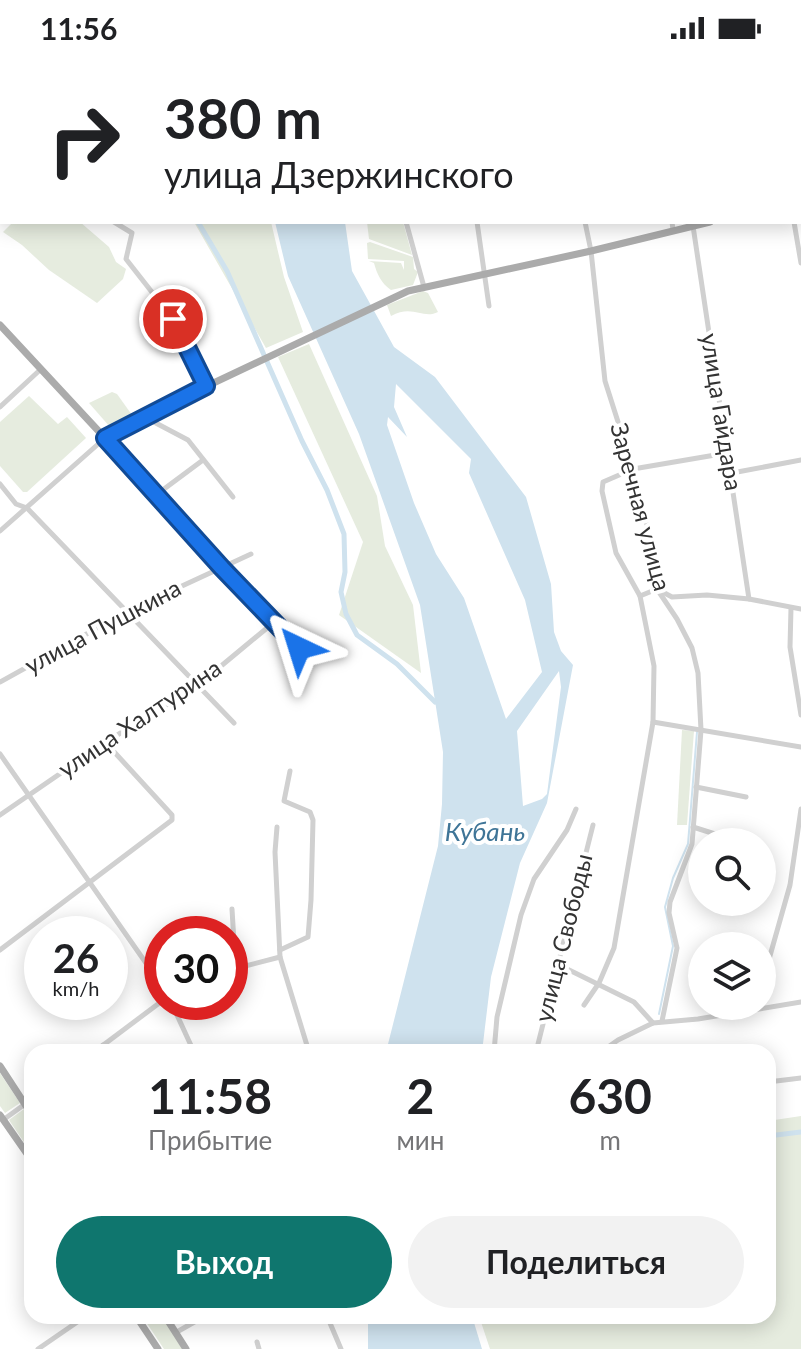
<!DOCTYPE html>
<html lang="ru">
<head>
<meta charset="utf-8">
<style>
	body { margin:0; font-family:Lato,sans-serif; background:#f2f2f2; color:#202124; height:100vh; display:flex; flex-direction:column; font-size:30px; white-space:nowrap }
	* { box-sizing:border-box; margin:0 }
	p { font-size:26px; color:#757577 }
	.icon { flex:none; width:44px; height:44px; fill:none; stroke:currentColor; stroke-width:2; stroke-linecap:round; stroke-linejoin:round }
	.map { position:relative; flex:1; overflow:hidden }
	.side { position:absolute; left:24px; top:988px; width:752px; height:280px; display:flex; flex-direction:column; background:#fff; border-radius:24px; box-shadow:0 4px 20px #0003 }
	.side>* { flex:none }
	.guide { position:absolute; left:0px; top:0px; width:802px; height:168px; box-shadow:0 4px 20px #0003; background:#fff; color:#202124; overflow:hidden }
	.controls { position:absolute; left:688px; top:772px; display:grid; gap:16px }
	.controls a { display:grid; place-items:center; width:88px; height:88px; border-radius:50%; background:#fff; box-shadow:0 4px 20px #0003; font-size:40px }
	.speed { position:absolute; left:24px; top:860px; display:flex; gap:16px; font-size:40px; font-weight:700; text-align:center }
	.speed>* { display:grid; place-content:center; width:104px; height:104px; border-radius:50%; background:#fff; box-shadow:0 4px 20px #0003; line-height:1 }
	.speed small { font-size:20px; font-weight:400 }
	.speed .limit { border:12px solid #d22; background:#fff; color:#111 }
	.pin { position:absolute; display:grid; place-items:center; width:68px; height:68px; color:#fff; margin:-34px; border:4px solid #fff; border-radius:50%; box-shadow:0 2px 8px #0007 }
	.me { position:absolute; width:88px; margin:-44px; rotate:319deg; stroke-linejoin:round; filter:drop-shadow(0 0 6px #0008) }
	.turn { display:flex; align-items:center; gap:28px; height:168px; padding:0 32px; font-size:36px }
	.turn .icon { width:104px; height:104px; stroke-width:2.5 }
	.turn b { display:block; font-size:56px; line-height:68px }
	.eta { display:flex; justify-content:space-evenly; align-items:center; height:136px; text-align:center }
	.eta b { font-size:48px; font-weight:700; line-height:56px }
	.action { display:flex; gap:16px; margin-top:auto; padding:16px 32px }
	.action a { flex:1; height:92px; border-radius:48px; background:#0f766e; color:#fff; font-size:32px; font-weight:700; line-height:92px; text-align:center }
	.action a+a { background:#f2f2f2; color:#202124 }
	.status { display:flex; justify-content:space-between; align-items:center; height:56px; padding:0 40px; background:#fff; direction:ltr }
	.status svg { height:22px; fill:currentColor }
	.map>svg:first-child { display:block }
	.green { fill:#e6ecdf }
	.water { fill:#cfe2ee; fill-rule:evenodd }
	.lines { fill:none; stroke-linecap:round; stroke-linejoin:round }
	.stream { stroke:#cfe2ee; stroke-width:2 }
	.canal { stroke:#cfe2ee; stroke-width:5 }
	.minor { stroke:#d0d0d0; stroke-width:5 }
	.major { stroke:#ababab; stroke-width:7 }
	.route-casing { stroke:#114b97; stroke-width:20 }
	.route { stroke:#1a73e8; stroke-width:14 }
	.labels { text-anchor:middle; stroke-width:8; stroke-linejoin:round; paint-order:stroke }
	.street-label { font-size:24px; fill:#333; stroke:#fff }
	.water-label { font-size:26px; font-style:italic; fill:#3f7597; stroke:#fff }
</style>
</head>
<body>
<div class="status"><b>11:56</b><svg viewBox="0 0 49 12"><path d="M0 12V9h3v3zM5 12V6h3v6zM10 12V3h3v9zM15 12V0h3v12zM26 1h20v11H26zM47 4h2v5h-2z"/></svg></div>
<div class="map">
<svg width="801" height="1293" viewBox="0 0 801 1293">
	<rect width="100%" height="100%" fill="#fff"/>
	<g class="green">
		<polygon points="13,166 80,166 109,191 116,206 126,213 123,223 97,247 49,214 22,189 3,176"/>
		<polygon points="194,166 271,166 284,221 303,276 266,292"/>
		<polygon points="367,166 403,166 412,199 369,183"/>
		<path d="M370 186 413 201 414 213 418 216 413 229 391 234C381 227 377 218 374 207L369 205 401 207 404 214V205L368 203 367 187Z"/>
		<path d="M423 235 428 237 438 256C423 264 413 248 391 260L387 249Z"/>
		<polygon points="309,288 377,440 385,490 413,549 421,617 339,559 363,486 278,301"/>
		<polygon points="112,336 117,338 132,359 110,371 89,347"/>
		<polygon points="29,340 58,368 67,361 86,382 27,436 23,436 0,410 0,366"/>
		<polygon points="682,674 694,675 687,769 677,769"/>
		<polygon points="0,1017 20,1047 5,1057 0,1050"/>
		<polygon points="24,1053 32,1065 32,1098 9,1064"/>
		<polygon points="801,1060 801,1293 490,1293 479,1260 768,1260 768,1065"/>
		<polygon points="142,1260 162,1260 183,1293 164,1293"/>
	</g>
	<g class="water">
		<path d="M275 166H345L352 215 394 291 435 321 526 441 551 528 554 576 561 595 573 609 547 747 520 807 491 921 482 996H386L438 790 442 748 443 696 420 549 359 378 288 220ZM396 328 471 403 469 417 525 544 542 616 506 663 464 542 436 498 414 447 387 369 388 361 407 381 394 351ZM559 615 561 631 547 738 542 743 523 750 517 675Z"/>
		<polygon points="368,1260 472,1260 482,1293 368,1293"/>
	</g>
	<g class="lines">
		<polyline class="stream" points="659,958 673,890 665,851 673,822 688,788 697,676"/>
		<g class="canal">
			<polyline points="93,0 94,2"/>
			<polyline points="179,2 179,0"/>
			<polyline points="198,166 227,215 302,385 327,434 344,478 345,516 341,536 346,558 357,579 397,608 435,646"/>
			<polyline points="768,1080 801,1076"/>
		</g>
		<g class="minor">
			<polyline points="457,0 457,2"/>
			<polyline points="551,0 551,2"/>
			<polyline points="623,0 623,2"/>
			<polyline points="2,2 5,0"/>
			<polyline points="379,2 379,0"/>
			<polyline points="657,2 664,0"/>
			<polyline points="114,166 132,177 126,203 173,263 206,330"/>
			<polyline points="406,166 424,231"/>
			<polyline points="477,166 489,250"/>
			<polyline points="585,166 591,195 605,325 633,413 649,477 657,533 677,563 692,592 698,617 701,674 692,788 670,846 669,857 677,892 662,965"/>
			<polyline points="672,166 673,174"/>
			<polyline points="794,166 801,207"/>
			<polyline points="693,170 749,543"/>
			<polyline points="0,351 41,313"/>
			<polyline points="148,358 152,365 188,384 233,441"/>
			<polyline points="732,417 801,404"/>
			<polyline points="0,428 16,448 27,452 234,667"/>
			<polyline points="156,439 203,404"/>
			<polyline points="0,475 105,382 222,512 299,592 295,600"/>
			<polyline points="640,540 657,533 672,541 707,539 749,543 801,553"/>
			<polyline points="791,552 790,591 801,659"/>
			<polyline points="0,626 128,555 251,498"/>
			<polyline points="653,666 801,691"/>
			<polyline points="0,698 162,930"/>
			<polyline points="696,731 746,741"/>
			<polyline points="0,759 106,686 197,630 267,572 273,565 272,562"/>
			<polyline points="277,771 275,796 280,901 309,996"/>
			<polyline points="693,771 715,778"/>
			<polyline points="0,894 172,764 172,759 106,687"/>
			<polyline points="280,894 308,881 311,844 313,764 310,756 284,745 290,715"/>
			<polyline points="230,907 235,903 232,853"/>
			<polyline points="559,909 634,946 653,967"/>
			<polyline points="230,914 280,901"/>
			<polyline points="762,928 790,829 801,753"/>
			<polyline points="171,946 194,996"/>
			<polyline points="584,949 599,927 614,892 653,666 654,610 640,540 616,497 602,435 603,426 633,413 727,397"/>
			<polyline points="103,989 107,996"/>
			<polyline points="94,996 162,945"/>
			<polyline points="494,996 497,961 521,859 534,823 567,774 576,753"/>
			<polyline points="536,996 593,769"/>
			<polyline points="601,996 618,984 653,967 698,963 801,946"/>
			<polyline points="768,1026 801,1022"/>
			<polyline points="3,1064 32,1043"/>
			<polyline points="327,1260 341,1293"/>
			<polyline points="175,1277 205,1260"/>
			<polyline points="257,1286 259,1293"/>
			<polyline points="38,1293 86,1260"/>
		</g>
		<g class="major">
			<polyline points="800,146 801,146"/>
			<polyline points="0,269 105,382 148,358 408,235 591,195 710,166"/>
			<polyline points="0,1010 32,1059"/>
			<polyline points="0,1059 32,1105"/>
			<polyline points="136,1260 158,1293"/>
			<polyline points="165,1260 186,1293"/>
		</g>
	</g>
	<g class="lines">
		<defs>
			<polyline id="route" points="173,263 206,330 105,382 222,512 299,592"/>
		</defs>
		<use href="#route" class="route-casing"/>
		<use href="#route" class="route"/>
	</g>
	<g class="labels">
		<g class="street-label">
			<text transform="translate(721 356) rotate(81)" y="8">улица Гайдара</text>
			<text transform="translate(640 451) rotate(75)" y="8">Заречная улица</text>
			<text transform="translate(103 571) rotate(-28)" y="8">улица Пушкина</text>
			<text transform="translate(140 663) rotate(-34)" y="8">улица Халтурина</text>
			<text transform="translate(564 882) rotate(-76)" y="8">улица Свободы</text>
		</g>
		<g class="water-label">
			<text x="485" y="785">Кубань</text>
		</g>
	</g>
</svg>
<div class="controls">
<a><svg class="icon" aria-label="search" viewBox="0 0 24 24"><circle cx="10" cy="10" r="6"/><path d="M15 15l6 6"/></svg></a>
<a><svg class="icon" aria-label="layers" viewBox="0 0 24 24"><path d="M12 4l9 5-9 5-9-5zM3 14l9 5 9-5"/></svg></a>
</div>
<div class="speed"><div>26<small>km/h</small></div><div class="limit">30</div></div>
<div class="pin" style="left:173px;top:263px;background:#d93025"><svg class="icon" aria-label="arrive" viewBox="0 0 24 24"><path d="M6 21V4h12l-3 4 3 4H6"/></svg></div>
<svg class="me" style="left:299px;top:592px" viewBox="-20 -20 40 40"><path d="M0-17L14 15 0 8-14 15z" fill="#1a73e8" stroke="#fff" stroke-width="4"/></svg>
<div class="guide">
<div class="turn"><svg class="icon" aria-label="right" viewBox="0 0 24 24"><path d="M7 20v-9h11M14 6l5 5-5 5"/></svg><div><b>380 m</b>улица Дзержинского</div></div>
</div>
<section class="side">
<div class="eta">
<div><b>11:58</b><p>Прибытие</p></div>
<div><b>2</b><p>мин</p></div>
<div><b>630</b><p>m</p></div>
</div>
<div class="action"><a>Выход</a><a>Поделиться</a></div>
</section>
</div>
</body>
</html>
